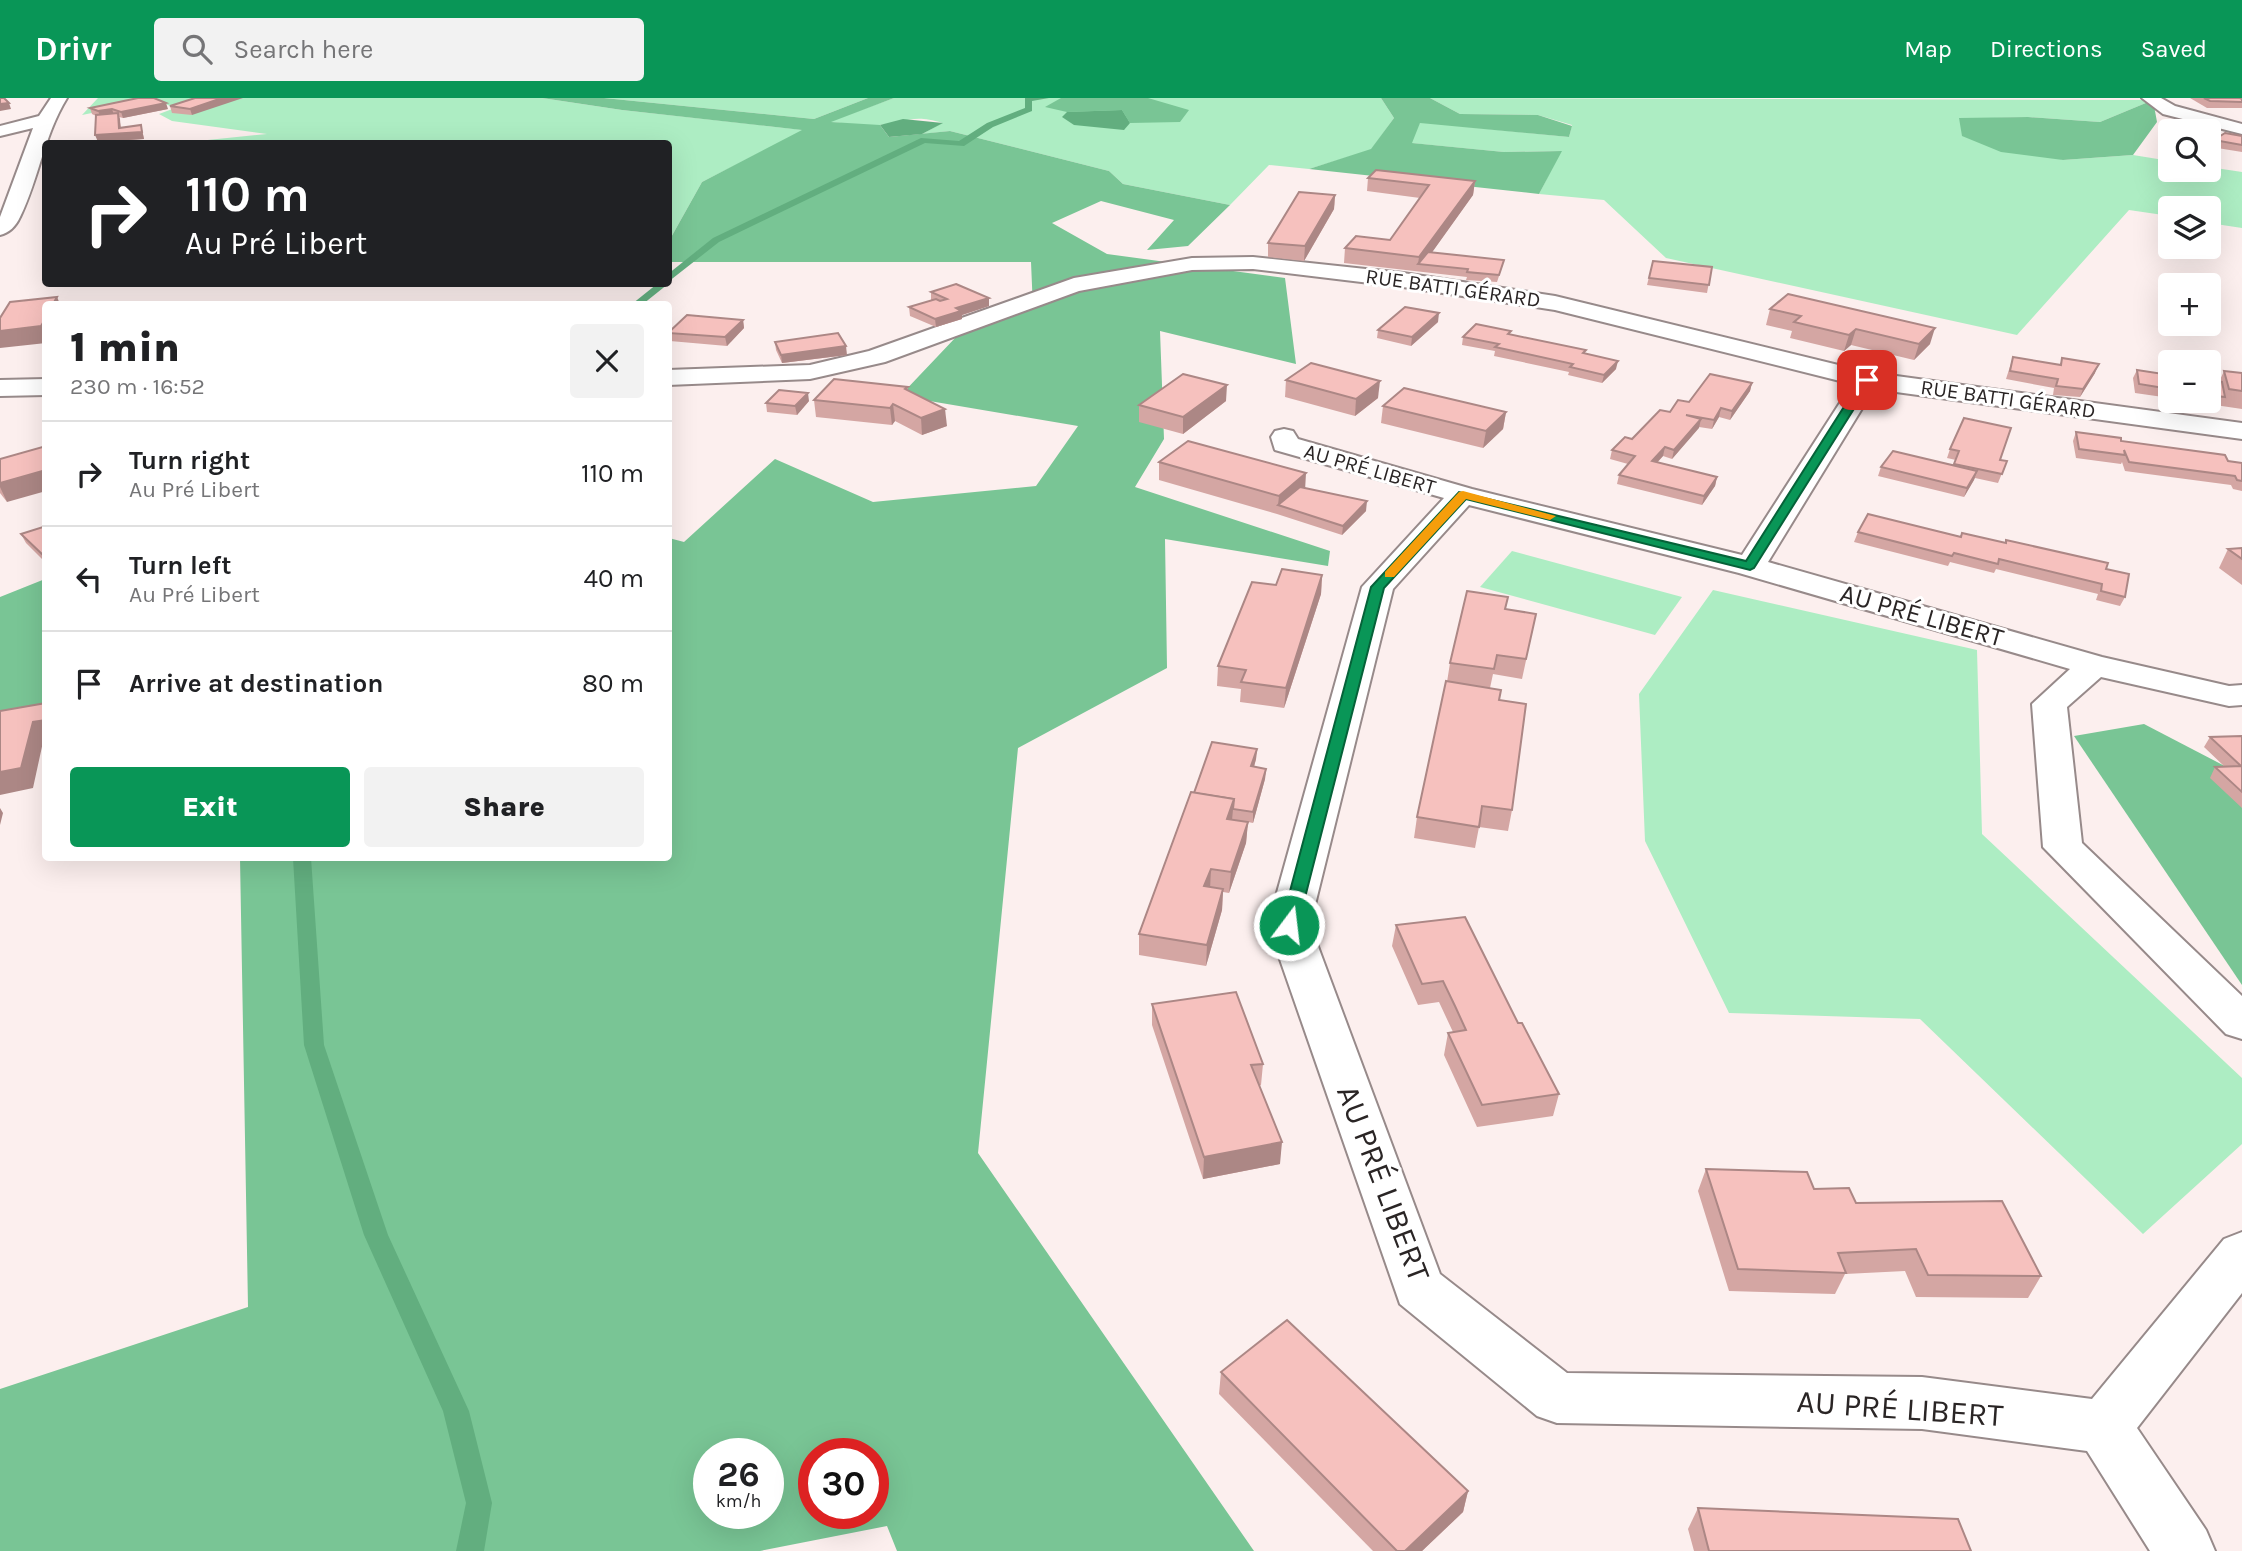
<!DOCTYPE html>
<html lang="en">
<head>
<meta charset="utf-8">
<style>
	body { margin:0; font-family:Karla,sans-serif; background:#f2f2f2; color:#202124; height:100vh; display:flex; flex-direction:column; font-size:26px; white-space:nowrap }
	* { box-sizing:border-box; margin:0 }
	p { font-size:23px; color:#757577 }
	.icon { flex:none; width:38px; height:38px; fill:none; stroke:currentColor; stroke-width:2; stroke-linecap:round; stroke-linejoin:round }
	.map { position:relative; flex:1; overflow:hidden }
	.sheet { position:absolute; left:42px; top:203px; width:630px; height:560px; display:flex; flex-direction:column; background:#fff; border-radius:7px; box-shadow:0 7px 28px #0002 }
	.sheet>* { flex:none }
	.guide { position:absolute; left:42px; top:42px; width:630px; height:147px; border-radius:7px; box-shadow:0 7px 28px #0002; background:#202124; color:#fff; overflow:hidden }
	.fabs { position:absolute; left:2158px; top:21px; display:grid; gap:14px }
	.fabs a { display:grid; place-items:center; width:63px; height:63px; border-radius:7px; background:#fff; box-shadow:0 7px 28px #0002; font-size:35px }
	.speed { position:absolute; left:693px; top:1340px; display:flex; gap:14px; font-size:35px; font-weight:700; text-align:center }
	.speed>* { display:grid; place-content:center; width:91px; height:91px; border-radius:50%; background:#fff; box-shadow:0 7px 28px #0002; line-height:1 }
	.speed small { font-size:18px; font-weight:400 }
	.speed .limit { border:10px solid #d22; background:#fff; color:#111 }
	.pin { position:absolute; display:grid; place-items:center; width:60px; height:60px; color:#fff; margin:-30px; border-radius:14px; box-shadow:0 4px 10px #0006 }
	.me { position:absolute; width:77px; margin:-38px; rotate:15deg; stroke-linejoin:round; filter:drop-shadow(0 0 5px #0008) }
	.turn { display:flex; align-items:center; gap:24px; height:147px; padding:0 28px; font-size:32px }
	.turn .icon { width:91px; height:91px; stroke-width:2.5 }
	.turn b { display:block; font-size:49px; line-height:60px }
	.round { display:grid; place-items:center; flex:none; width:74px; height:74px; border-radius:7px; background:#f2f2f2 }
	.headline { display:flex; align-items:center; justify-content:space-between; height:119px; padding:0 28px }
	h1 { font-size:42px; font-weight:800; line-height:52px }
	.action { display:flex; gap:14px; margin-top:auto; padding:14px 28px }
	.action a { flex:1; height:80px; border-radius:7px; background:#099657; color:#fff; font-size:28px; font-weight:800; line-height:80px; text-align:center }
	.action a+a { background:#f2f2f2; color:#202124 }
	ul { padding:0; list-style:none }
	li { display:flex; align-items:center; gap:21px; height:105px; padding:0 28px; border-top:2px solid #e0e0e0 }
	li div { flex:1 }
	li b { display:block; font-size:26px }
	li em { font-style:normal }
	header { display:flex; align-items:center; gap:42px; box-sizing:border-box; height:98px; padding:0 35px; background:#099657; color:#fff }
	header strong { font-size:33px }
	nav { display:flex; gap:38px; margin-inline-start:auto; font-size:24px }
	.search { width:490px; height:63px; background:#f2f2f2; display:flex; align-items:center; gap:18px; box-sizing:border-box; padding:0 24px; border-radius:7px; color:#757577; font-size:26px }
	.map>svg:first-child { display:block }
	.green { fill:#adedc3 }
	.forest { fill:#79c595; fill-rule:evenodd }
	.water { fill:#62ae7f }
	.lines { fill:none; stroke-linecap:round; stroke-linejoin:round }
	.stream { fill:#62ae7f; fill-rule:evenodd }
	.minor-casing { stroke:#978a8a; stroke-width:4 }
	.minor { fill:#fff; fill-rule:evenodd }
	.wall { fill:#d4a6a3 }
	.shaded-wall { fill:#ac8785 }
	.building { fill:#f6c1be; stroke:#ac8785; stroke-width:2 }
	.route { fill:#099657; stroke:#066239; stroke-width:2 }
	.slow { fill:#f59e0b }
	.labels { text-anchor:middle; stroke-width:6; stroke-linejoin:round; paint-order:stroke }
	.far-street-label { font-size:21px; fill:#2a2525; stroke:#fff }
	.street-label { font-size:26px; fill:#2a2525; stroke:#fff }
	.near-street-label { font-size:32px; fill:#2a2525; stroke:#fff }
</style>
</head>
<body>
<header>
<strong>Drivr</strong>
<div class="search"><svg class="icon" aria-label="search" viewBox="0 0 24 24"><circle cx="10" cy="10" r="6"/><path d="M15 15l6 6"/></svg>Search here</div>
<nav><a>Map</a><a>Directions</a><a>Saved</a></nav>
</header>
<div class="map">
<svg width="2242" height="1453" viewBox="0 0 2242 1453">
	<rect width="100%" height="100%" fill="#fcefee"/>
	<g class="green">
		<polygon points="98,0 542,0 622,12 804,32 702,84 669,143 668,46 169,46 267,36 172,23 159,16 175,10 156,2 82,17"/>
		<polygon points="604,0 868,0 814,21"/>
		<path d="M894 0H1381L1394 20 1371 52 1309 71 1269 67 1230 107 1123 86 1109 73 950 33 922 36 942 25C914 16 906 24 880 27 864 28 845 25 828 24Z"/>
		<polygon points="1430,0 2153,2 2100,24 2028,19 1959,21 2063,62 2133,57 2170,63 2170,72 2208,72 2209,69 2242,74 2242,130 2209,125 2208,110 2170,110 2170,118 2129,112 2017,237 1666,160 1604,102 1539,96 1561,53 1504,54 1411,45 1420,24 1569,39 1572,27 1538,17 1460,16"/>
		<polygon points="1512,453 1682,499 1655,537 1480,489"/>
		<polygon points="1713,492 1977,552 1982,736 2242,980 2242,1046 2143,1136 1920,921 1729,915 1645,743 1639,596"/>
	</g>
	<g class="forest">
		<path d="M542 0H604L814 21 868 0H894L831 24 880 27 889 39 950 33 1109 73 1123 86 1230 107 1188 148 1147 152 1174 122 1101 103 1052 125 1107 156 1285 180 1296 266 1160 233 1164 341 1135 389 1330 453 1328 468 1165 441 1167 570 1018 650 978 1055 1254 1453H897L887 1428 760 1453H0V1291L248 1209 240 760H668L669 440 684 444 775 361 873 404 1036 388 1078 328 900 298 956 239 1033 211 1031 164H669V143L702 84 802 32 622 12ZM709 1356H768V1416H709ZM814 1356H873V1416H814Z"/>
		<polygon points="1061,0 1148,0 1189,12 1180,24 1130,25 1122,12 1067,14 1045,9"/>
		<polygon points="1381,0 1430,0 1460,16 1538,17 1572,28 1569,39 1420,25 1412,45 1504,54 1562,53 1539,96 1309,71 1371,51 1394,20"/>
		<polygon points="2153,2 2157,24 2133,57 2063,62 2001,54 1962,38 1959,20 2028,19 2100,24"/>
		<polygon points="45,481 45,635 0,647 0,499"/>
		<polygon points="2144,626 2242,677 2242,887 2074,638"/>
	</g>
	<g class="water">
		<polygon points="1122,12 1130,25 1124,32 1074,27 1062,19 1067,14"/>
		<polygon points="903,21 943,25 922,36 889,39 880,27"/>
	</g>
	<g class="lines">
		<g class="stream">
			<polygon points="1025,0 1049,0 1032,3 1032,13 993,29 964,48 925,45 719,144 668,184 668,176 713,140 921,40 959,43 987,25 1025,10"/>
			<polygon points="657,186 668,186 643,206 632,206"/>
			<polygon points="293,760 311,760 324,947 388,1137 469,1313 492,1405 484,1453 456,1453 466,1405 443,1313 364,1137 304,947"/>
		</g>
		<defs>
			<g id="minor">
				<path d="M51 0H67C44 37 39 80 20 119 16 128 9 135 0 137V119L33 30 0 38V28L39 18Z"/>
				<polygon points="2142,0 2161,0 2175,8 2242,26 2242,36 2163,16"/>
				<polygon points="1253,159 1403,175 1555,198 1867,274 2242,325 2242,341 1874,291 1768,464 2102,559 2229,588 2242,587 2242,607 2229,608 2101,579 2067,609 2082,745 2242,898 2242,941 2226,936 2043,749 2032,606 2070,571 1739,475 1469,407 1393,491 1310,827 1440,1176 1567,1275 1922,1279 2092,1301 2224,1141 2242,1134 2242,1195 2137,1330 2206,1432 2215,1453 2150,1453 2087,1353 1922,1331 1557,1325 1537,1318 1400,1206 1268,827 1362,489 1444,400 1275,352 1271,339 1275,333 1284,331 1293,333 1298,341 1472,391 1742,457 1852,286 1555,212 1403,189 1253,171 1192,172 1079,193 885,264 810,281 668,287 668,272 810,267 869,253 1074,180 1192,160"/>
				<polygon points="46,281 46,297 0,298 0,282"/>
			</g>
		</defs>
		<use href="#minor" class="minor-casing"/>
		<use href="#minor" class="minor"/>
	</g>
	<g class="wall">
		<polygon points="195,0 192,17 172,15 170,8"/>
		<polygon points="2190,0 2240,0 2242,1 2242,10 2207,10"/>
		<polygon points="90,10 168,11 123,20 119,19 121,30 141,27 144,41 98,44 96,18 92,16"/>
		<polygon points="2242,38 2242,54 2211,49 2214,42"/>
		<polygon points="1368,80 1475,83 1473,97 1432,154 1502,169 1497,184 1466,182 1467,179 1344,165 1345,150 1390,142 1420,100 1367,93"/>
		<polygon points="1335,97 1334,111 1304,163 1268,159 1268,145"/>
		<polygon points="1653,163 1712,169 1707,195 1647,187"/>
		<polygon points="931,194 989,208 962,217 962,221 936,229 910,218 909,209 933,202 931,202"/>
		<polygon points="1770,211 1930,246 1914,262 1851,247 1844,253 1790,240 1792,233 1766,227"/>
		<polygon points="743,222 744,230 727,248 670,243 668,234"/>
		<polygon points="1438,224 1411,248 1377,240 1378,232"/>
		<polygon points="1511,237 1585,256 1616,271 1602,285 1568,277 1569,274 1494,258 1495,253 1462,247 1463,239"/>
		<polygon points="775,244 847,257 782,265 776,252"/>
		<polygon points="2013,259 2060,267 2062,260 2095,275 2080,299 2053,297 2054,290 2006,281"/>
		<polygon points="2137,272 2170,277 2170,300 2135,295 2133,280"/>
		<polygon points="2224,273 2242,275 2242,311 2188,303 2208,303 2208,282 2219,284"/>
		<polygon points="1286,282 1378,300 1355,318 1285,299"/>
		<polygon points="1752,285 1750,293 1730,322 1719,319 1712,331 1699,329 1672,361 1663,358 1657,365 1717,379 1715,388 1702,407 1617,386 1619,377 1628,366 1610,361 1612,352 1632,341 1670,314"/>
		<polygon points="908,289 908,292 947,328 922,337 895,323 892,327 816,319 814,302"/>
		<polygon points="809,303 797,317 767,314 766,305"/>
		<polygon points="1226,303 1183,336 1139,324 1139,307"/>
		<polygon points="1383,308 1506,314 1503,331 1483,350 1381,325"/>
		<polygon points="2076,334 2121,343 2242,365 2242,393 2233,391 2231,387 2125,373 2122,364 2121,366 2076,360 2073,343"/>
		<polygon points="1950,351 2007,363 1998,385 1975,380 1964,399 1878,378 1881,369 1954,368 1956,362 1947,360"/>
		<polygon points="0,361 7,404 0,395"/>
		<polygon points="1159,364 1305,390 1366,413 1342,437 1277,416 1159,382"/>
		<polygon points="46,428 46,465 26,445 21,436"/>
		<polygon points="1858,434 1960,439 1962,435 2106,471 2125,499 2120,508 2096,502 2098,496 1996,471 1994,475 1950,464 1948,468 1854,444"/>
		<polygon points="2242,450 2242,487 2219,470 2228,451"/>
		<polygon points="1322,477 1321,496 1284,610 1240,604 1241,591 1217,588 1218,568 1276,487"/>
		<polygon points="1505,511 1536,516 1522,581 1493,576 1490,590 1499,602 1512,712 1508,733 1479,729 1475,750 1414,740 1417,719 1447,584 1450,565"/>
		<polygon points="2242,638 2242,710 2210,680 2215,669 2225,669 2204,649 2210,639"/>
		<polygon points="1257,651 1256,661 1254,669 1266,671 1265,681 1253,725 1248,724 1246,745 1229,795 1223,794 1222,812 1206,868 1139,857 1139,836 1194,695"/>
		<polygon points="1396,827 1518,925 1559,996 1553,1018 1477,1029 1444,957 1448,935 1453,934 1439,904 1418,907 1392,848"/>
		<polygon points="1152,906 1263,966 1261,987 1259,988 1280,1066 1203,1081 1152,927"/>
		<polygon points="1706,1071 1814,1091 1856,1105 2041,1178 2028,1200 1916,1199 1905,1173 1845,1176 1835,1196 1729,1193 1698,1093"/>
		<polygon points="1221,1274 1468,1393 1463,1414 1422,1453 1373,1453 1219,1296"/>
		<polygon points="1698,1410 1971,1453 1694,1453 1688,1431"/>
	</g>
	<g class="shaded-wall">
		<polygon points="222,0 243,0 192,17 190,11"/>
		<polygon points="9,5 11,11 0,13 0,6"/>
		<polygon points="166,5 168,11 123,20 121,14"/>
		<polygon points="112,11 114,17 101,20 98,13"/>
		<polygon points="118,15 120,21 121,35 141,27 144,41 98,44 95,37 119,30"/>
		<polygon points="1475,83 1473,97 1423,167 1418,166 1419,159"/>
		<polygon points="1335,97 1334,111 1304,163 1305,148"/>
		<polygon points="57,199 60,206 53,206"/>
		<polygon points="989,200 989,208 962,217 962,221 936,229 935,221 956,210"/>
		<polygon points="1439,215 1438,224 1411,248 1412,239"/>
		<polygon points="46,220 46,245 0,250 0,233"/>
		<polygon points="743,222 744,230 727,248 725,239"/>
		<polygon points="1935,230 1930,246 1914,262 1919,246"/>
		<polygon points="1856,231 1851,247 1844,253 1849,237"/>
		<polygon points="846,248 847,257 782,265 781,257"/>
		<polygon points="1618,263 1616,271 1602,285 1604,277"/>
		<polygon points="2099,266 2095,275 2080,299 2083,291"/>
		<polygon points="1380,283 1378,300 1355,318 1356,301"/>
		<polygon points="1752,285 1750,293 1730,322 1732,313"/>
		<polygon points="1227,287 1226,303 1183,336 1183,319"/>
		<polygon points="808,295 809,303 797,317 795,308"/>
		<polygon points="893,306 895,323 892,327 890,310"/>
		<polygon points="1721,310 1719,319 1712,331 1714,322"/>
		<polygon points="945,311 947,328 922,337 921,320"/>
		<polygon points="1506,314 1503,331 1483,350 1486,333"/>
		<polygon points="1701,321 1699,330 1672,361 1674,352"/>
		<polygon points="1665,349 1663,358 1649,373 1652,363"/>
		<polygon points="46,372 46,393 7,404 0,389 0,385"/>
		<polygon points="1977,373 1974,382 1964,399 1967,390"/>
		<polygon points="1306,375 1305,393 1278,407 1277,416 1279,398"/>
		<polygon points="1717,379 1715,388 1702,407 1704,398"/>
		<polygon points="1367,403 1366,413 1342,437 1343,428"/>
		<polygon points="1322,477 1321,496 1284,610 1286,590"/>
		<polygon points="46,622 46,644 43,644 33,690 0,697 0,674 33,624"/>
		<polygon points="1257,651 1256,661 1251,679 1251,668"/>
		<polygon points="1266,671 1265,681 1253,725 1253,714"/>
		<polygon points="1234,701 1232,722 1227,721"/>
		<polygon points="0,710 3,715 0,727"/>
		<polygon points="1248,724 1246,745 1229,795 1231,774"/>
		<polygon points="1211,771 1210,792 1204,788"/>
		<polygon points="1223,791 1222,812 1206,868 1207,847"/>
		<polygon points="1282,1044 1280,1066 1203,1081 1204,1059"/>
		<polygon points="1468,1393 1463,1414 1422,1453 1405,1453"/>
	</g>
	<g class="building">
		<polygon points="0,0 4,0 9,5 0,6"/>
		<polygon points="138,0 154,0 166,5 121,14 112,11 98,13 90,10"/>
		<polygon points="195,0 222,0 190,11 170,8"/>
		<polygon points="2204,0 2240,0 2242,1 2242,4 2210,3"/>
		<polygon points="118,15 119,30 141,27 142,34 95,37 96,17"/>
		<polygon points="2225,35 2242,38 2242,47 2214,42"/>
		<polygon points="1376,72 1475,83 1419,159 1345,150 1356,138 1390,142 1429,87 1368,80"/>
		<polygon points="1299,94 1335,97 1305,148 1268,145"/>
		<polygon points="1428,154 1504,162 1499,177 1467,174 1468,171 1418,166"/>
		<polygon points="1653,163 1712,169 1709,187 1649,180"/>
		<polygon points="956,186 989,200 956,210 961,213 935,221 909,209 936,201 940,203 947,201 931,194"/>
		<polygon points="1788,196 1935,230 1919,246 1856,231 1849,237 1794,224 1801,218 1770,211"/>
		<polygon points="57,199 53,206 46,206 46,220 41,228 0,233 0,220 10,204"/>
		<polygon points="1405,209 1439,215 1412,239 1378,232"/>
		<polygon points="687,217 743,222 725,239 668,235"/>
		<polygon points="1476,226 1511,233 1508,236 1586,252 1583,255 1618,263 1604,277 1570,269 1573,266 1495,249 1499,246 1463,239"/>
		<polygon points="838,235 846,248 781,257 775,244"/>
		<polygon points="2013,259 2061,267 2062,260 2099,266 2083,291 2056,288 2058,281 2010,273"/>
		<polygon points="1311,265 1380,283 1356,301 1286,282"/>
		<polygon points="2137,272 2170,277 2170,291 2139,286"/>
		<polygon points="2224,273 2242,275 2242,293 2229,291"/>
		<polygon points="1183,276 1227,287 1183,319 1139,307"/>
		<polygon points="1710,276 1752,285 1732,313 1721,310 1714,322 1686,317 1701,321 1674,352 1665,349 1652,363 1717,379 1704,398 1619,377 1635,358 1612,352 1625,339 1632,341 1660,312 1670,314 1678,302 1689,304"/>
		<polygon points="834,281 908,289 905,291 945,311 921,320 893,306 890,310 814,302"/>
		<polygon points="2208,282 2222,284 2225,299 2208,297"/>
		<polygon points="1404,290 1506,314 1486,333 1383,308"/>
		<polygon points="779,292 808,295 795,308 766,305"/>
		<polygon points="1964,320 2011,330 2000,362 2007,363 2002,376 1954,366 1959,353 1950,351"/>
		<polygon points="2076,334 2121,340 2121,343 2225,357 2228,363 2242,365 2242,383 2237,382 2235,378 2129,364 2124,352 2125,357 2079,351"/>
		<polygon points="1188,343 1306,375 1279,398 1159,364"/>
		<polygon points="46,348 46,372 0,385 0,361"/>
		<polygon points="1893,353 1977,373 1967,390 1881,369"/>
		<polygon points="1300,389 1367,403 1343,428 1278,407"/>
		<polygon points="1868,416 1961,439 1962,435 2006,445 2006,442 2108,465 2106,471 2129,476 2125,499 2101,493 2102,486 1999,461 1998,466 1954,455 1952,458 1858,434"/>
		<polygon points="46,428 46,457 44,458 21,436"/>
		<polygon points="2242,450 2242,461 2228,451"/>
		<polygon points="1282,471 1322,477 1286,590 1241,584 1246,572 1218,568 1252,484 1276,487"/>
		<polygon points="1467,493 1508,499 1505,511 1536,516 1526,561 1497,557 1494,571 1450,565"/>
		<polygon points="1446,583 1501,592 1499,602 1526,606 1512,712 1482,708 1479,729 1417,719"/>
		<polygon points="46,605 46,622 33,624 21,670 0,674 0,613"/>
		<polygon points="2242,638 2242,694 2215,669 2241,668 2210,639"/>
		<polygon points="1212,644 1257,651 1251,668 1266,671 1253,714 1233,711 1234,701 1194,695"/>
		<polygon points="1191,694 1234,701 1227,721 1248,724 1231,774 1211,771 1204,788 1223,791 1207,847 1139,836"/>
		<polygon points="1465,819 1518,925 1522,925 1559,996 1482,1007 1448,935 1466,932 1455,908 1443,883 1422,886 1396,827"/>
		<polygon points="1236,894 1263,966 1251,967 1282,1044 1204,1059 1152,906"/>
		<polygon points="1706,1071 1807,1074 1814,1091 1849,1090 1856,1105 2002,1103 2041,1178 1928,1177 1916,1151 1838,1155 1846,1175 1738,1171"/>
		<polygon points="1287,1222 1468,1393 1405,1453 1397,1453 1221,1274"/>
		<polygon points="1698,1410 1958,1421 1971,1453 1709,1453"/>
	</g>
	<polygon class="route" points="1867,279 1872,282 1754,470 1750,472 1466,401 1384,490 1298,827 1289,833 1283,831 1281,827 1371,489 1459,394 1746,463 1861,282"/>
	<polygon class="slow" points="1463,393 1556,418 1550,422 1466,401 1394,479 1385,479 1385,474 1459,394"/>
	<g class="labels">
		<g class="far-street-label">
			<text transform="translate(1453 190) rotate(8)" y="7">RUE BATTI GÉRARD</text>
			<text transform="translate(2008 301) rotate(8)" y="7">RUE BATTI GÉRARD</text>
			<text transform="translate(1370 371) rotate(16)" y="7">AU PRÉ LIBERT</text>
		</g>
		<g class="street-label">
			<text transform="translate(1922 517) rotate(16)" y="9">AU PRÉ LIBERT</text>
		</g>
		<g class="near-street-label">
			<text transform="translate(1384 1085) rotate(69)" y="11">AU PRÉ LIBERT</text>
			<text transform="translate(1900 1310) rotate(4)" y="11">AU PRÉ LIBERT</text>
		</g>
	</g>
</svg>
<div class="fabs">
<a><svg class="icon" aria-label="search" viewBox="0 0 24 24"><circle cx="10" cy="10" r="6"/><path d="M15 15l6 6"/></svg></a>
<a><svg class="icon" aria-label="layers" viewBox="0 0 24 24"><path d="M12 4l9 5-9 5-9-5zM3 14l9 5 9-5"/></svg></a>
<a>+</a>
<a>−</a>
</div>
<div class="speed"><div>26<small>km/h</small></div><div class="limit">30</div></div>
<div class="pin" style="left:1867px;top:282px;background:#d93025"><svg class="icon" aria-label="arrive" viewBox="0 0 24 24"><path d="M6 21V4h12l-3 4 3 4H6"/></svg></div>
<svg class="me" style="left:1289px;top:827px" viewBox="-20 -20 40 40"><circle r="17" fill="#099657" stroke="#fff" stroke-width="3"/><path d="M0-11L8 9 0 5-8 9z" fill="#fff"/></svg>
<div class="guide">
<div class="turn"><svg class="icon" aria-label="right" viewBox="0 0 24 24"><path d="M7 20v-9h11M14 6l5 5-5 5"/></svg><div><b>110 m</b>Au Pré Libert</div></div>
</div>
<section class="sheet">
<div class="headline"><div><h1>1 min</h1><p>230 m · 16:52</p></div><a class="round"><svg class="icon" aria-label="close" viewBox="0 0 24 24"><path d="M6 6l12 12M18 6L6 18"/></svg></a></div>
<ul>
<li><svg class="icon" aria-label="right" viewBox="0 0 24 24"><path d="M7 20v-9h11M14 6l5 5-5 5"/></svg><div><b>Turn right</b><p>Au Pré Libert</p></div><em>110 m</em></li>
<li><svg class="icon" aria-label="left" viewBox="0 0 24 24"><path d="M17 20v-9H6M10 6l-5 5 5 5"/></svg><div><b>Turn left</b><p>Au Pré Libert</p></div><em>40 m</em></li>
<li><svg class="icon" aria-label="arrive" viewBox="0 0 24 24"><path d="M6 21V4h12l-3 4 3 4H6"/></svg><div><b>Arrive at destination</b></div><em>80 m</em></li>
</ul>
<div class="action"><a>Exit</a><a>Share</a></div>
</section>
</div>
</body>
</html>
